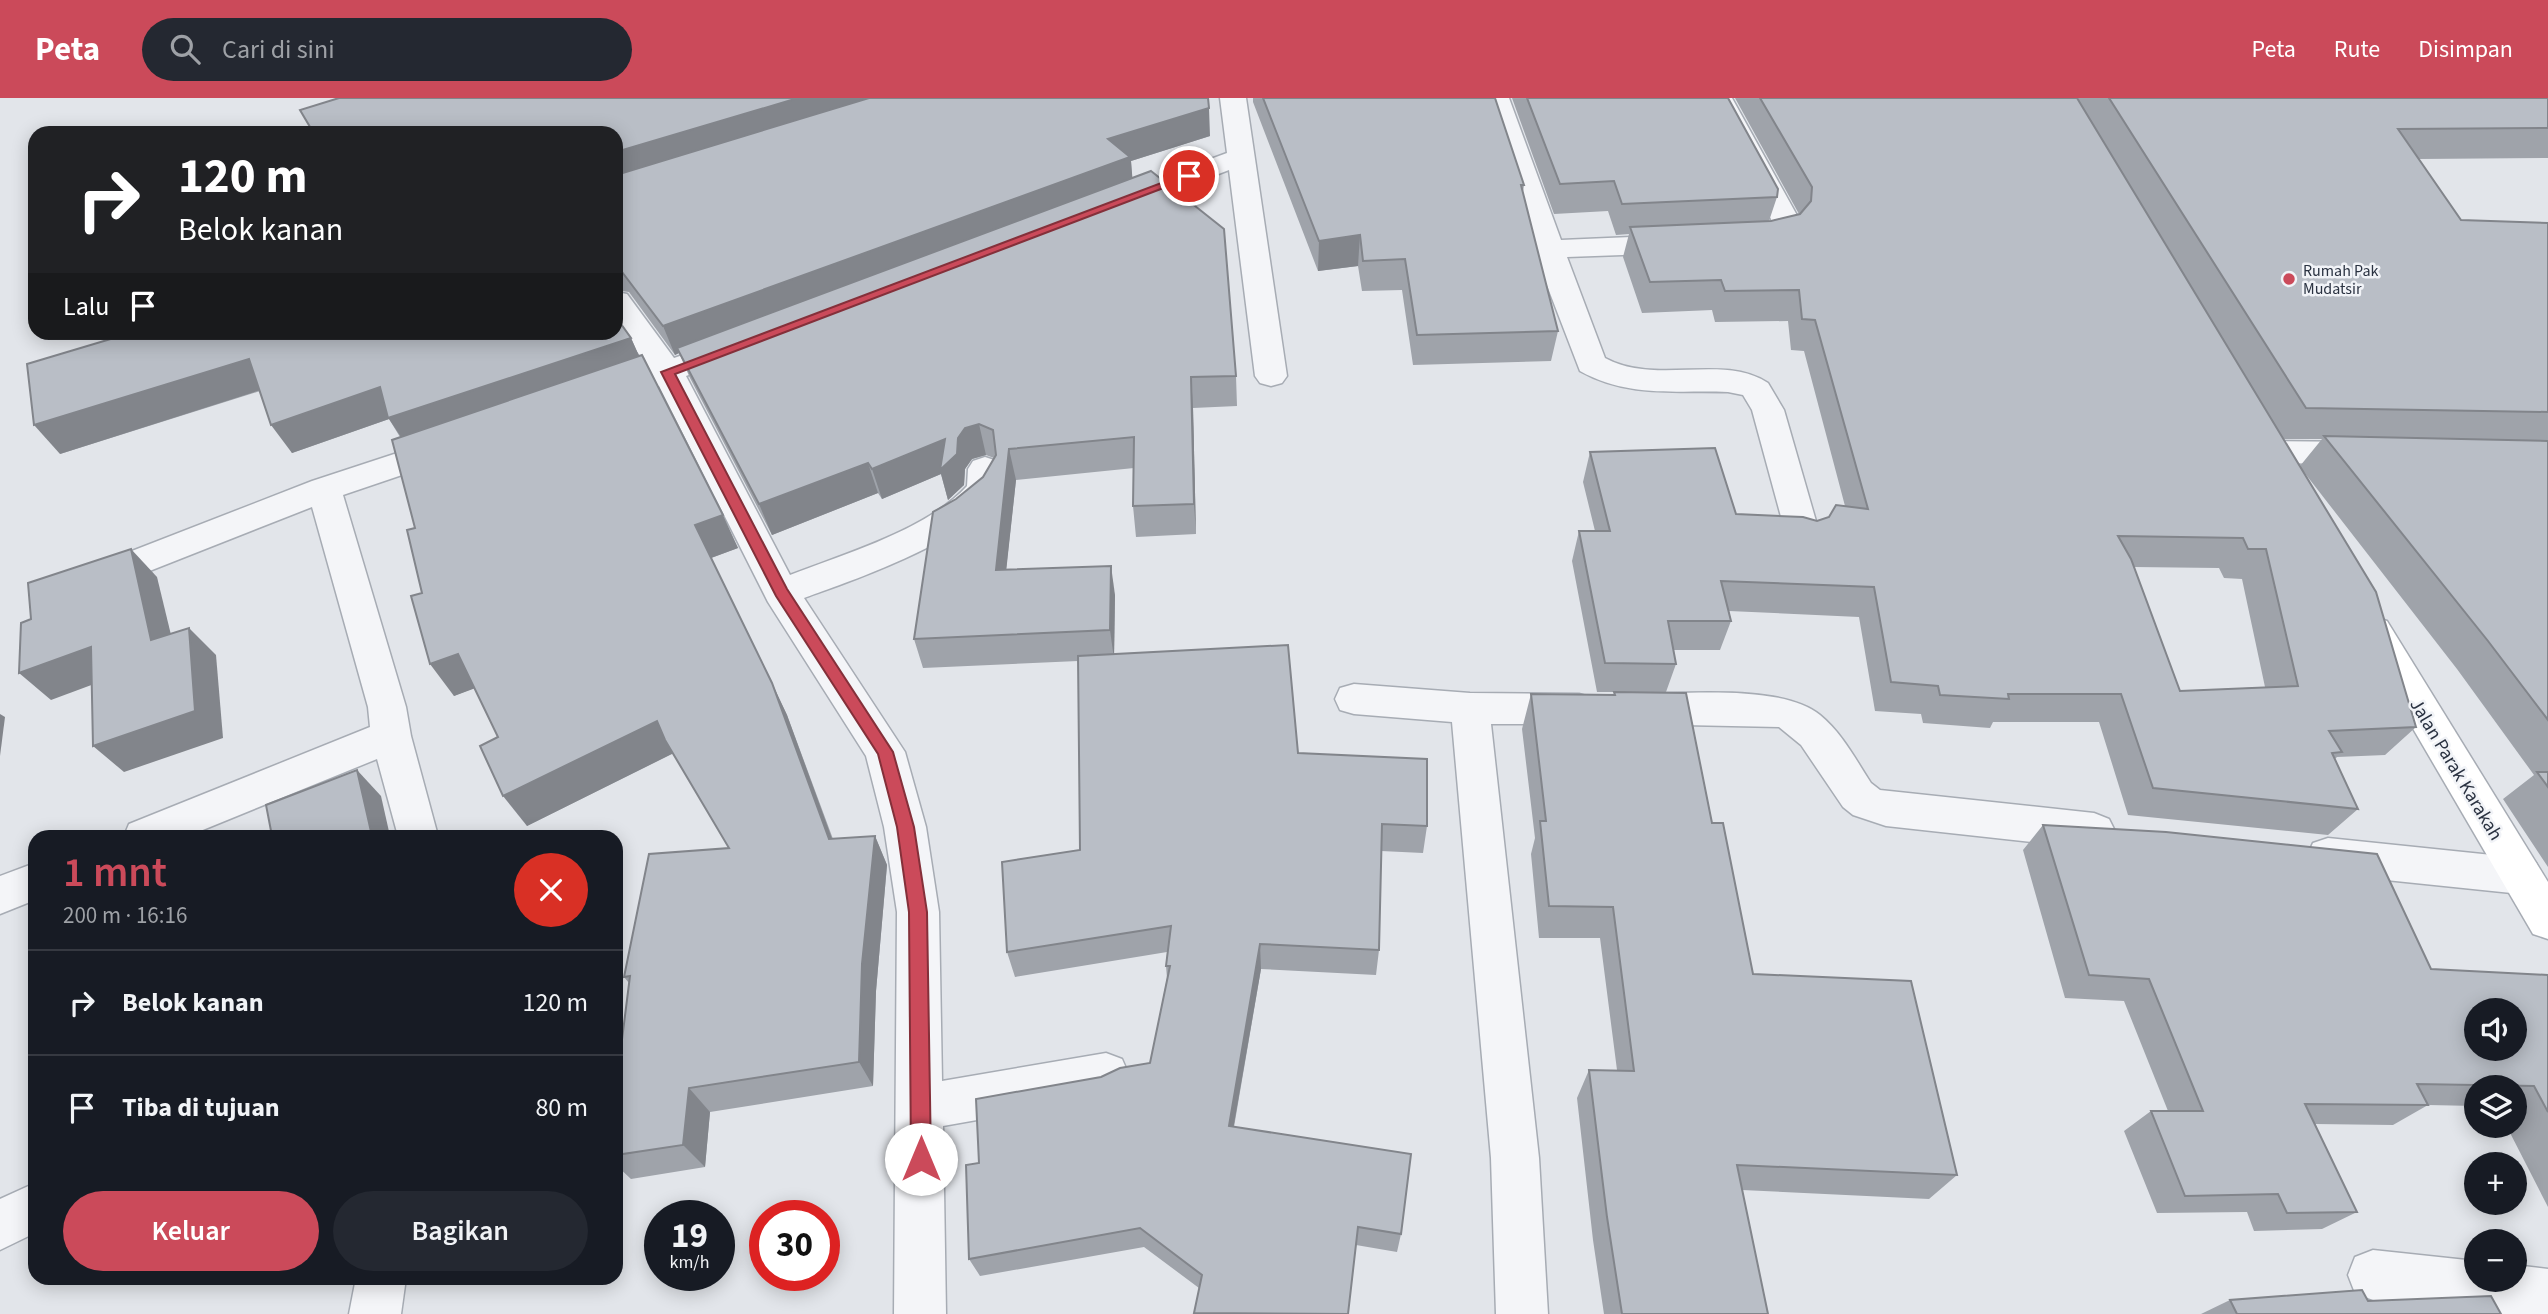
<!DOCTYPE html>
<html lang="id">
<head>
<meta charset="utf-8">
<style>
	body { margin:0; font-family:"Source Sans 3",sans-serif; background:#242831; color:#f1f3f6; height:100vh; display:flex; flex-direction:column; font-size:26px; white-space:nowrap }
	* { box-sizing:border-box; margin:0 }
	p { font-size:23px; color:#9ea1a6 }
	.icon { flex:none; width:38px; height:38px; fill:none; stroke:currentColor; stroke-width:2; stroke-linecap:round; stroke-linejoin:round }
	.map { position:relative; flex:1; overflow:hidden }
	.sheet { position:absolute; left:28px; top:732px; width:595px; height:455px; display:flex; flex-direction:column; background:#171b24; border-radius:21px; box-shadow:0 4px 18px #0003 }
	.sheet>* { flex:none }
	.top-card { position:absolute; left:28px; top:28px; width:595px; height:214px; border-radius:21px; box-shadow:0 4px 18px #0003; background:#202124; color:#fff; overflow:hidden }
	.fabs { position:absolute; left:2464px; top:900px; display:grid; gap:14px }
	.fabs a { display:grid; place-items:center; width:63px; height:63px; border-radius:50%; background:#171b24; box-shadow:0 4px 18px #0003; font-size:35px }
	.speed { position:absolute; left:644px; top:1102px; display:flex; gap:14px; font-size:35px; font-weight:700; text-align:center }
	.speed>* { display:grid; place-content:center; width:91px; height:91px; border-radius:50%; background:#171b24; box-shadow:0 4px 18px #0003; line-height:1 }
	.speed small { font-size:18px; font-weight:400 }
	.speed .limit { border:10px solid #d22; background:#fff; color:#111 }
	.pin { position:absolute; display:grid; place-items:center; width:60px; height:60px; color:#fff; margin:-30px; border:4px solid #fff; border-radius:50%; box-shadow:0 2px 7px #0007 }
	.me { position:absolute; width:77px; margin:-38px; rotate:0deg; stroke-linejoin:round; filter:drop-shadow(0 0 5px #0008) }
	.turn { display:flex; align-items:center; gap:24px; height:147px; padding:0 35px; font-size:32px }
	.turn .icon { width:91px; height:91px; stroke-width:2.5 }
	.turn b { display:block; font-size:49px; line-height:60px }
	.then { display:flex; align-items:center; height:66px; padding:0 35px; background:#0003; gap:14px; font-size:26px }
	.round { display:grid; place-items:center; flex:none; width:74px; height:74px; border-radius:37px; background:#242831 }
	.summary { display:flex; align-items:center; justify-content:space-between; height:119px; padding:0 35px }
	h1 { font-size:42px; font-weight:600; line-height:52px; color:#cb4a5a }
	.primary-button { display:flex; gap:14px; margin-top:auto; padding:14px 35px }
	.primary-button a { flex:1; height:80px; border-radius:42px; background:#cb4a5a; color:#fff; font-size:28px; font-weight:600; line-height:80px; text-align:center }
	.primary-button a+a { background:#242831; color:#f1f3f6 }
	ul { padding:0; list-style:none }
	li { display:flex; align-items:center; gap:21px; height:105px; padding:0 35px; border-top:2px solid #363941 }
	li div { flex:1 }
	li b { display:block; font-size:26px }
	li em { font-style:normal }
	header { display:flex; align-items:center; gap:42px; box-sizing:border-box; height:98px; padding:0 35px; background:#cb4a5a; color:#fff }
	header strong { font-size:33px }
	nav { display:flex; gap:38px; margin-inline-start:auto; font-size:24px }
	.search { width:490px; height:63px; background:#242831; display:flex; align-items:center; gap:18px; box-sizing:border-box; padding:0 24px; border-radius:38px; color:#9ea1a6; font-size:26px }
	.map>svg:first-child { display:block }
	.lines { fill:none; stroke-linecap:round; stroke-linejoin:round }
	.street-casing { stroke:#a7acb4; stroke-width:3 }
	.secondary-casing { stroke:#a7acb4; stroke-width:3 }
	.street { fill:#f4f5f8; fill-rule:evenodd }
	.secondary { fill:#fff; fill-rule:evenodd }
	.wall { fill:#9fa3aa; fill-rule:evenodd }
	.shaded-wall { fill:#82858b }
	.building { fill:#b9bec6; stroke:#82858b; stroke-width:2; fill-rule:evenodd }
	.route { fill:#cb4a5a; stroke:#84303a; stroke-width:2 }
	.poi-dot { fill:#cb4a5a; stroke:#f1f3f7; stroke-width:2.5 }
	.labels { text-anchor:middle; stroke-width:5; stroke-linejoin:round; paint-order:stroke }
	.far-poi-label { font-size:16px; fill:#2a3241; stroke:#f1f3f7; text-anchor:start }
	.street-label { font-size:19px; fill:#2a3241; stroke:#f1f3f7 }
</style>
</head>
<body>
<header>
<strong>Peta</strong>
<div class="search"><svg class="icon" aria-label="search" viewBox="0 0 24 24"><circle cx="10" cy="10" r="6"/><path d="M15 15l6 6"/></svg>Cari di sini</div>
<nav><a>Peta</a><a>Rute</a><a>Disimpan</a></nav>
</header>
<div class="map">
<svg width="2548" height="1216" viewBox="0 0 2548 1216">
	<rect width="100%" height="100%" fill="#e2e5ea"/>
	<g class="lines">
		<defs>
			<g id="street">
				<polygon points="1220,0 1246,0 1287,278 1282,285 1271,288 1260,285 1255,278 1229,72 1130,110 1120,112 1110,110 1106,104 1110,98 1227,55"/>
				<path d="M1483 0H1509L1561 142 1678 137 1688 140 1692 146 1688 152 1678 155 1567 159 1605 260C1657 288 1722 255 1768 285L1784 312 1820 437 1815 446 1803 450 1791 446 1786 437 1752 312 1743 297 1728 294C1676 292 1628 300 1580 273L1533 151Z"/>
				<path d="M1706 0H1732L1799 121V132C1787 149 1759 154 1739 149L1735 143 1739 137 1770 131 1771 121Z"/>
				<path d="M616 194 627 196 674 260 733 240 744 243 749 250 744 257 686 278 790 477C844 456 927 432 967 388L968 371 973 363 985 359 997 363C1033 424 844 485 804 500L905 654 926 729 939 814 942 983 1106 955 1122 961 1129 977 1122 993 1106 999 943 1028 946 1216H894L897 814 884 729 866 658 768 504 659 288 605 307 594 304 589 296 594 288 648 269 616 224Z"/>
				<polygon points="449,338 461,341 466,349 461,357 343,397 406,609 411,638 438,738 398,738 377,661 188,738 124,738 129,726 370,629 368,609 312,409 114,487 101,483 96,474 101,465 312,383"/>
				<polygon points="2268,343 2364,344 2376,347 2381,355 2376,363 2364,366 2268,365 2256,362 2251,354 2256,346"/>
				<polygon points="1354,586 1470,595 1579,596 1593,600 1598,611 1593,622 1579,626 1491,626 1539,1060 1548,1216 1496,1216 1491,1060 1452,624 1354,616 1340,612 1335,601 1340,590"/>
				<path d="M1636 596C1684 596 1783 586 1820 617 1842 635 1856 662 1871 685L1880 692 2094 715 2109 721 2115 733 2109 745 2094 751 1886 728 1853 717 1843 709 1801 647 1779 629 1636 626 1622 622 1617 611 1622 600Z"/>
				<polygon points="2328,740 2521,760 2536,765 2542,778 2536,791 2521,796 2328,776 2313,771 2307,758 2313,745"/>
				<polygon points="35,765 35,802 0,816 0,778"/>
				<polygon points="35,1085 35,1135 0,1152 0,1101"/>
				<polygon points="2373,1152 2476,1163 2476,1181 2515,1181 2515,1167 2548,1171 2548,1216 2499,1216 2373,1202 2355,1195 2348,1177 2355,1159"/>
				<polygon points="356,1180 406,1180 401,1216 349,1216"/>
			</g>
			<polygon id="secondary" points="2374,519 2387,523 2548,784 2548,841 2533,836 2356,533 2361,523"/>
		</defs>
		<use href="#street" class="street-casing"/>
		<use href="#secondary" class="secondary-casing"/>
		<use href="#street" class="street"/>
		<use href="#secondary" class="secondary"/>
	</g>
	<g class="wall">
		<polygon points="1253,0 1495,0 1524,87 1523,94 1558,233 1551,263 1413,267 1402,192 1362,193 1358,168 1318,173 1253,4"/>
		<path d="M1512 0H1728L1777 99 1769 123 1799 116 1735 0H2548V60L2419 61 2461 122 2548 125V769L2503 701 2534 677 2457 571 2300 369 2416 629 2385 657 2337 659 2335 661 2358 711 2328 737 2128 717 2099 624H1993L1990 630 1923 625 1921 616 1875 613 1859 519 1729 513 1731 523 1720 552H1673L1676 566 1666 594H1597L1572 463 1579 433H1595L1583 384 1590 354 1736 416 1817 423 1829 419 1845 408 1804 253 1791 252 1788 223 1715 224 1712 212 1642 215 1623 159 1629 136 1616 137 1608 113 1554 116ZM2283 341H2322L2300 368ZM2134 469 2219 470 2224 480 2242 481 2265 589 2180 593Z"/>
		<polygon points="616,35 1210,38 1131,63 1132,80 1236,278 1237,308 1193,310 1196,436 1136,439 1133,408 1134,370 1016,382 1006,472 1115,497 1114,556 1298,655 1427,728 1423,755 1381,753 1379,852 1376,877 1261,871 1234,1029 1401,1136 1397,1154 1356,1147 1348,1216 1194,1216 1199,1190 1144,1149 980,1178 969,1161 979,1065 1101,979 1150,965 1167,880 1166,868 1167,854 1015,879 1007,854 1080,752 1078,563 923,570 914,541 956,401 983,379 994,360 986,357 972,361 965,371 964,387 948,402 941,376 882,401 878,395 772,437 690,280 679,255 675,257 629,194 616,192"/>
		<polygon points="134,234 631,240 639,258 738,450 711,460 787,617 833,741 875,738 887,767 876,893 873,988 710,1014 705,1069 631,1081 616,1067 616,989 629,885 624,879 729,750 673,655 527,728 498,639 474,590 454,598 422,495 415,430 400,339 389,321 292,355 260,293 60,356"/>
		<polygon points="1614,594 1712,725 1753,876 1957,1077 1929,1101 1742,1092 1768,1216 1604,1216 1593,1142 1577,1000 1589,972 1617,972 1600,840 1539,840 1531,756 1535,740 1522,631 1531,596 1614,597"/>
		<polygon points="2043,727 2431,871 2548,877 2548,1109 2506,1027 2515,1027 2515,989 2476,989 2476,1008 2428,1007 2393,1027 2315,1026 2357,1114 2322,1131 2254,1133 2247,1114 2157,1115 2124,1033 2151,1013 2168,1013 2124,903 2065,900 2023,752"/>
		<polygon points="2230,1202 2368,1203 2501,1216 2201,1216"/>
	</g>
	<g class="shaded-wall">
		<polygon points="798,0 897,0 616,86 616,54"/>
		<polygon points="1209,10 1210,38 1131,63 1133,87 677,250 679,255 675,257 663,228 1108,41"/>
		<polygon points="1360,137 1358,168 1318,173 1319,143"/>
		<polygon points="631,240 644,269 407,348 389,321 292,355 271,327 380,289"/>
		<polygon points="249,261 270,289 60,356 34,327"/>
		<polygon points="1191,279 1193,310 1196,436 1194,406"/>
		<polygon points="979,326 986,357 972,361 965,371 964,387 948,402 941,376 882,401 872,371 945,341 958,340 965,330"/>
		<polygon points="1009,351 1016,382 1003,502 996,472"/>
		<polygon points="868,365 878,395 772,437 759,406"/>
		<polygon points="723,417 738,450 711,460 695,427"/>
		<polygon points="131,451 157,479 179,570 151,542"/>
		<polygon points="1111,468 1115,497 1114,561 1110,532"/>
		<polygon points="189,530 216,557 223,640 124,674 93,648"/>
		<polygon points="91,549 121,576 51,602 19,575"/>
		<polygon points="458,556 481,588 454,598 430,566"/>
		<polygon points="772,585 787,617 843,771 829,741"/>
		<polygon points="0,616 5,619 0,658"/>
		<polygon points="657,623 676,654 527,728 503,698"/>
		<polygon points="357,672 381,698 390,738 369,738"/>
		<polygon points="875,738 887,767 876,893 873,988 859,964 862,866"/>
		<polygon points="1260,846 1261,871 1230,1049 1229,1028"/>
		<polygon points="689,990 710,1014 705,1069 683,1047"/>
	</g>
	<g class="building">
		<polygon points="339,0 798,0 616,54 616,35 305,35 310,29 300,12"/>
		<polygon points="869,0 1208,0 1209,10 1108,41 1130,59 663,228 616,166 616,77"/>
		<polygon points="1263,0 1495,0 1524,87 1521,87 1558,233 1417,237 1405,161 1363,163 1360,137 1319,143"/>
		<polygon points="1527,0 1728,0 1778,91 1777,99 1622,106 1614,83 1560,86"/>
		<path d="M1760 0H2077L2376 494 2416 629 2329 633 2342 654 2332 655 2358 711 2153 690 2121 596H2008L2009 601 1940 597 1938 588 1891 584 1874 489 1721 483 1731 523H1668L1676 566 1605 565 1579 433H1610L1590 354 1715 350 1736 416 1803 419 1817 423 1829 419 1836 407 1868 411 1815 222 1802 221 1799 192 1725 193 1721 182 1650 184 1630 129 1771 123 1800 116 1811 103 1812 89ZM2118 438 2243 440 2248 451H2266L2298 588 2180 593 2131 461Z"/>
		<polygon points="2109,0 2548,0 2548,30 2398,31 2461,122 2548,125 2548,314 2306,310"/>
		<polygon points="1151,73 1224,131 1236,278 1191,279 1194,406 1133,408 1134,339 1009,351 996,472 1111,468 1110,532 914,541 933,414 956,401 983,379 996,357 993,332 979,326 965,330 958,340 957,356 940,372 945,341 872,371 868,365 759,406 677,250"/>
		<polygon points="616,219 631,240 388,320 380,289 271,327 249,261 34,327 27,266 134,234 616,234"/>
		<polygon points="642,257 723,417 695,427 772,585 829,741 875,738 862,866 859,964 689,990 683,1047 616,1057 616,989 630,878 624,879 649,756 729,750 665,642 657,623 503,698 480,648 498,639 458,556 430,566 411,498 422,495 407,432 415,430 392,342"/>
		<polygon points="2324,338 2548,343 2548,622 2488,543"/>
		<polygon points="131,451 151,542 189,530 195,613 93,648 91,549 19,575 21,525 31,521 28,485"/>
		<polygon points="1288,547 1298,655 1427,661 1427,728 1382,726 1379,852 1260,846 1229,1028 1411,1056 1401,1136 1358,1129 1348,1216 1194,1215 1202,1177 1140,1130 969,1161 966,1067 979,1065 976,1001 1101,979 1120,970 1150,965 1170,868 1166,868 1171,828 1007,854 1002,764 1080,752 1078,558"/>
		<polygon points="1614,594 1686,595 1712,725 1723,725 1753,876 1911,883 1957,1077 1737,1067 1768,1216 1622,1216 1607,1119 1589,972 1634,973 1613,809 1549,808 1540,723 1546,723 1531,596 1615,597"/>
		<polygon points="357,672 372,738 272,738 266,707"/>
		<polygon points="2537,674 2548,674 2548,689"/>
		<path d="M2043 727 2166 734 2377 756 2431 871 2548 877V1014L2534 988 2417 986 2428 1007 2305 1006 2357 1114 2287 1115 2278 1096 2185 1098 2151 1013H2203L2149 881 2089 877ZM2476 912H2515V950H2476Z"/>
		<polygon points="2362,1192 2368,1203 2491,1198 2501,1216 2237,1216 2230,1202"/>
	</g>
	<polygon class="route" points="1185,76 1195,78 675,276 787,491 893,654 914,729 927,814 931,1061 928,1068 921,1071 914,1068 911,1061 909,814 897,729 878,656 776,498 661,274"/>
	<circle class="poi-dot" cx="2289" cy="181" r="7"/>
	<g class="labels">
		<g class="far-poi-label">
			<text x="2303" y="178">Rumah Pak<tspan x="2303" dy="18">Mudatsir</tspan></text>
		</g>
		<g class="street-label">
			<text transform="translate(2457 671) rotate(59)" y="7">Jalan Parak Karakah</text>
		</g>
	</g>
</svg>
<div class="fabs">
<a><svg class="icon" aria-label="sound" viewBox="0 0 24 24"><path d="M4 9h4l5-4v14l-5-4H4zM17 9q2 3 0 6"/></svg></a>
<a><svg class="icon" aria-label="layers" viewBox="0 0 24 24"><path d="M12 4l9 5-9 5-9-5zM3 14l9 5 9-5"/></svg></a>
<a>+</a>
<a>−</a>
</div>
<div class="speed"><div>19<small>km/h</small></div><div class="limit">30</div></div>
<div class="pin" style="left:1189px;top:78px;background:#d93025"><svg class="icon" aria-label="arrive" viewBox="0 0 24 24"><path d="M6 21V4h12l-3 4 3 4H6"/></svg></div>
<svg class="me" style="left:921px;top:1061px" viewBox="-20 -20 40 40"><circle r="19" fill="#fff"/><path d="M0-13L10 11 0 6-10 11z" fill="#cb4a5a"/></svg>
<div class="top-card">
<div class="turn"><svg class="icon" aria-label="right" viewBox="0 0 24 24"><path d="M7 20v-9h11M14 6l5 5-5 5"/></svg><div><b>120 m</b>Belok kanan</div></div>
<div class="then">Lalu<svg class="icon" aria-label="arrive" viewBox="0 0 24 24"><path d="M6 21V4h12l-3 4 3 4H6"/></svg></div>
</div>
<section class="sheet">
<div class="summary"><div><h1>1 mnt</h1><p>200 m · 16:16</p></div><a class="round" style="background:#d93025;color:#fff"><svg class="icon" aria-label="close" viewBox="0 0 24 24"><path d="M6 6l12 12M18 6L6 18"/></svg></a></div>
<ul>
<li><svg class="icon" aria-label="right" viewBox="0 0 24 24"><path d="M7 20v-9h11M14 6l5 5-5 5"/></svg><div><b>Belok kanan</b></div><em>120 m</em></li>
<li><svg class="icon" aria-label="arrive" viewBox="0 0 24 24"><path d="M6 21V4h12l-3 4 3 4H6"/></svg><div><b>Tiba di tujuan</b></div><em>80 m</em></li>
</ul>
<div class="primary-button"><a>Keluar</a><a>Bagikan</a></div>
</section>
</div>
</body>
</html>
